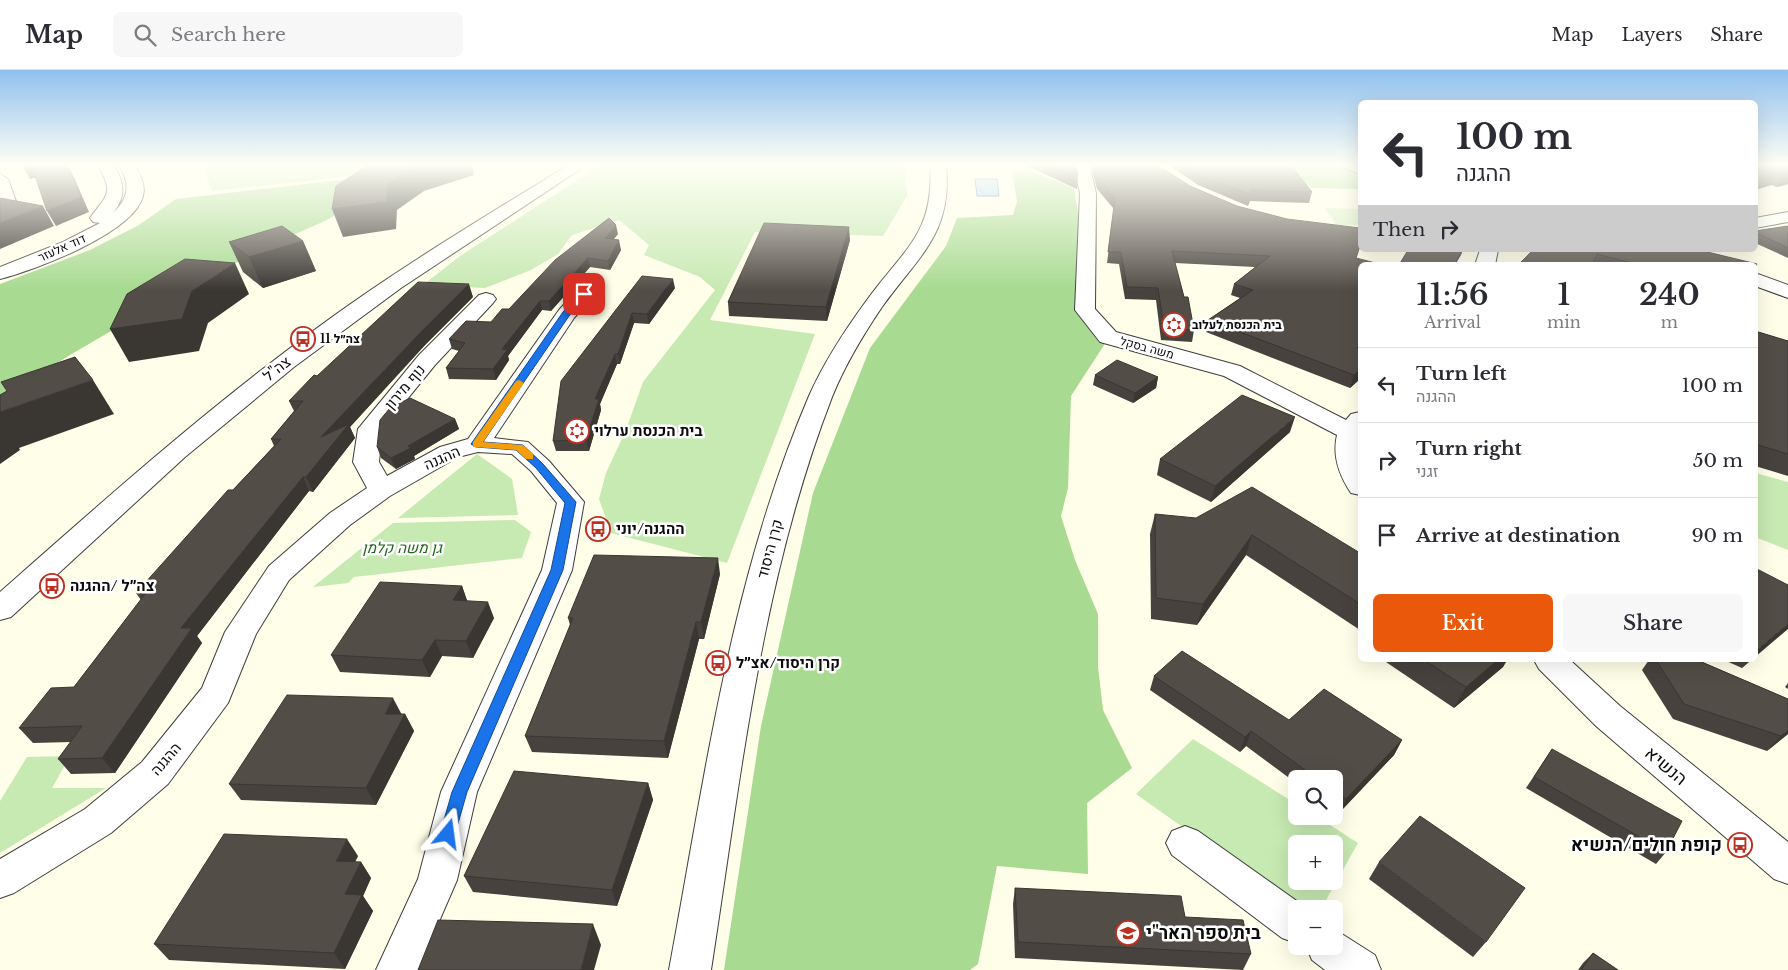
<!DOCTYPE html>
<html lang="en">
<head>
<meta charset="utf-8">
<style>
	body { margin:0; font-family:"Libre Baskerville",Heebo,serif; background:#f7f7f7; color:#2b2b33; height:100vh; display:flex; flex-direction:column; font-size:19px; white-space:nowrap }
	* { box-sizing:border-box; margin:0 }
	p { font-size:16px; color:#7c7c81 }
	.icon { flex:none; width:28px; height:28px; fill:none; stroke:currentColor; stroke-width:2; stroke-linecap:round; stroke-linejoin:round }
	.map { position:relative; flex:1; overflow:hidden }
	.side { position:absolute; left:1358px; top:192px; width:400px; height:400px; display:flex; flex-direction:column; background:#fff; border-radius:8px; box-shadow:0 5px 20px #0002 }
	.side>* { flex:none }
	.hud { position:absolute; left:1358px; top:30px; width:400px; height:152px; border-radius:8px; box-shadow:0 5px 20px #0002; background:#fff; color:#2b2b33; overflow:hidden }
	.buttons { position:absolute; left:1288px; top:700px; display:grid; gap:10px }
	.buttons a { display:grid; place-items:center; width:55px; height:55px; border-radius:8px; background:#fff; box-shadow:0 5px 20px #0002; font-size:25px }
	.pin { position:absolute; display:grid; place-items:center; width:42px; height:42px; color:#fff; margin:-21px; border-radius:10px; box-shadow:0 2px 8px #0006 }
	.me { position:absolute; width:55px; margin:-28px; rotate:16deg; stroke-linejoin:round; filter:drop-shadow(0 0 4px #0008) }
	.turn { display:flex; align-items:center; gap:18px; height:105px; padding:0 15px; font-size:22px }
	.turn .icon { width:65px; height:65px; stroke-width:2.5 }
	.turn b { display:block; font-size:35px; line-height:42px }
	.then { display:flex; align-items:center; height:48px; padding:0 15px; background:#0003; gap:10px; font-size:19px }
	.eta { display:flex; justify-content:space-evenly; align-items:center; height:85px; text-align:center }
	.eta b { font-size:30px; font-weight:600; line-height:35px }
	.button { display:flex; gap:10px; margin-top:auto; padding:10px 15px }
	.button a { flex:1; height:58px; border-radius:8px; background:#ea580c; color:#fff; font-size:20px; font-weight:600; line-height:58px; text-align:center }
	.button a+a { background:#f7f7f7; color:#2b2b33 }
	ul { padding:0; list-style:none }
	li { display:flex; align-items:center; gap:15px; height:75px; padding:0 15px; border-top:1px solid #e1e1e2 }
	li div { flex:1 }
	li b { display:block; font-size:19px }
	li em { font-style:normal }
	header { display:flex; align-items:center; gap:30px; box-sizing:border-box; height:70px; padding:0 25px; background:#fff; border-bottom:1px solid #e1e1e2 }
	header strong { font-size:24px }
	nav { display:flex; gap:28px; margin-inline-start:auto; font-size:18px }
	.search { width:350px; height:45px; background:#f7f7f7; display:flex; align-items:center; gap:12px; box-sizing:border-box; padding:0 18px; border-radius:8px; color:#7c7c81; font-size:19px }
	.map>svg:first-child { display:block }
	.green { fill:#c7e9b2; fill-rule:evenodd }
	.forest { fill:#a8da91 }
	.pitch { fill:#dbf0c4 }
	.water { fill:#acd1f7; stroke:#327bd0 }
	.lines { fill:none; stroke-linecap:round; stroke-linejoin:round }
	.minor-casing { stroke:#3e3e3e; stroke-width:2 }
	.minor { fill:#fff; fill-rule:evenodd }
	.wall { fill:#47423d }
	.shaded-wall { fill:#3a3632 }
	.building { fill:#534d47; stroke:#3a3632 }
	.route { fill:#1a73e8; stroke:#114b97 }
	.slow { fill:#f59e0b }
	.labels { text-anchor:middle; stroke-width:5; stroke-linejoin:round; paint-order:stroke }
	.far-street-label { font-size:12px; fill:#0b0b0b; stroke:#fff }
	.far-poi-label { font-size:12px; font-weight:bold; fill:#0b0b0b; stroke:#fff; text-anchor:start }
	.street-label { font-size:15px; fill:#0b0b0b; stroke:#fff }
	.poi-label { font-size:15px; font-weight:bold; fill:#0b0b0b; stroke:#fff; text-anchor:start }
	.park-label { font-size:15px; font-style:italic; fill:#20631b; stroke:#fff }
	.near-street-label { font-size:18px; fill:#0b0b0b; stroke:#fff }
	.near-poi-label { font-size:18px; font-weight:bold; fill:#0b0b0b; stroke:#fff; text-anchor:end }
</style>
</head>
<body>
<header>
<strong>Map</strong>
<div class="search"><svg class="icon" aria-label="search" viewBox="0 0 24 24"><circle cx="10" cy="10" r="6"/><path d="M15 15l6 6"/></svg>Search here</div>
<nav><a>Map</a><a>Layers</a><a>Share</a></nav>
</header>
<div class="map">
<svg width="1788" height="900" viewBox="0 0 1788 900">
	<rect width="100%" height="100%" fill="#fffee8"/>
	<g class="green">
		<polygon points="202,94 432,94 352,106 212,121"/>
		<polygon points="602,94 905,94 907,126 883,166 755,162 710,250 815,264 727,493 611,463 599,429 606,403 626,360 643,312 715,220 700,207 644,185 649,175 619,150 572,165 558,184 531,200 485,218 423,215 460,186"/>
		<polygon points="477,384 512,409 518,445 398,448"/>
		<polygon points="1755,403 1788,412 1788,480 1755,467"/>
		<polygon points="515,450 531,462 522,488 354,507 348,513 313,517 393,453"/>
		<path d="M1193 669 1296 734V746H1316L1358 773 1321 839H1298L1136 724ZM1296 774H1334V811H1296Z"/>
		<polygon points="70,686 52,718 106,718 0,783 0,731 27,687"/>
	</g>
	<g class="forest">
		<polygon points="1286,94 1332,94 1360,107 1360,119 1311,118"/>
		<polygon points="1028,100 1074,118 1082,166 1085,236 1106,272 1071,326 1068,418 1061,446 1075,490 1098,544 1098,597 1103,640 1132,698 1087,733 1088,804 997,796 978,894 970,900 724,900 761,656 813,423 870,278 946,176 957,148 1013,145 1017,131 1012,102"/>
		<polygon points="349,109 392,109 327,150 266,177 147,240 70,285 0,329 0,214 90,180 139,155 176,129"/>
	</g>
	<polygon class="pitch" points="1325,138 1360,139 1360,155 1336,155"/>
	<polygon class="water" points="975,109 997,109 999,126 977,126"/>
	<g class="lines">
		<defs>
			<g id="minor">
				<path d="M97 94H113C124 112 127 125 113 143 129 128 131 113 118 94H134C140 103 146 114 143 126 134 163 35 200 0 209V197L63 172 100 153 93 152 90 148C107 124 115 124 97 94Z"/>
				<path d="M570 94H588L401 218 294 297 185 387 11 547 0 550V522C102 432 204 341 313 261 395 200 483 148 570 94Z"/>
				<path d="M930 94H946C953 164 919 185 882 237 863 265 845 295 832 327 761 510 741 707 711 900H669C705 707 731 508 809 326 824 292 845 260 867 230 904 179 935 163 930 94Z"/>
				<path d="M1073 94H1089L1096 123 1095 239 1116 262 1240 296 1346 350 1351 344 1360 342V425L1351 423C1339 405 1332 386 1337 365L1224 306 1100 272 1075 240 1080 123Z"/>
				<polygon points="1339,94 1360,94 1360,104 1341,97"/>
				<polygon points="0,104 8,109 17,134 6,148 0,149"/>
				<polygon points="1788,142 1788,152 1755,158 1755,148"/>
				<polygon points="1480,180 1498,180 1495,195 1475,195"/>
				<polygon points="1755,203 1788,215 1788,228 1755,216"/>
				<polygon points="593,208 600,210 603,214 574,248 494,368 528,372 549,391 584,432 572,500 477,722 457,810 418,900 376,900 418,809 441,722 542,500 557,433 531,401 512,384 478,382 458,387 390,426 350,455 289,510 256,564 228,633 168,714 111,763 14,823 0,828 0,789 85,739 142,692 202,618 225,562 269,496 330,443 367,418 353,392 358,359 419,285 479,225 486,223 493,225 496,229 493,233 435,295 382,360 379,392 387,406 440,377 468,369 559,240 586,210"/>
				<polygon points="1534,590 1570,590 1620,636 1788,772 1788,814 1774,809 1596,656 1539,599"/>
				<polygon points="1185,756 1198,761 1308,839 1296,839 1296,873 1282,868 1172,785 1166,773 1172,761"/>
				<polygon points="1334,859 1375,885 1381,900 1325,900 1312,890 1306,876 1334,876"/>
			</g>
		</defs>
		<use href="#minor" class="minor-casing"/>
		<use href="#minor" class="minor"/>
	</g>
	<g class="wall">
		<polygon points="1025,94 1076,94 1078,106 1077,119 1025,95"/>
		<polygon points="1093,94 1156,94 1190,116 1356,188 1360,309 1350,318 1206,262 1208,250 1240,228 1231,225 1234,214 1255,197 1175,193 1184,227 1194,260 1192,272 1161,270 1156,230 1125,229 1119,194 1107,193 1114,139 1097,119 1092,100"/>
		<polygon points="1162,94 1290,94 1312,122 1309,133 1250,131 1248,136 1198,115 1169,95"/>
		<polygon points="1788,94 1788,114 1777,117 1771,115 1755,120"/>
		<polygon points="1788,156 1788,188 1755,173 1755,161"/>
		<polygon points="618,164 613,170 621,180 610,200 590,197 551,241 542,240 508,286 509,290 496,310 449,309 446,298 459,281 452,279 449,269 491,252"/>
		<polygon points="850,170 827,251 729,246 728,232"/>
		<polygon points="303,171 316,201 263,218 243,202 229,172"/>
		<polygon points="1533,180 1699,180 1755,195 1519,195"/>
		<polygon points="642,206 675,218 649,254 634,253 620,294 617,294 600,334 601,340 589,381 556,381 553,371"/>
		<polygon points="473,227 425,275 350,357 355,368 313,422 309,421 197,566 202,573 115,703 71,704 58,689 71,672 33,673 19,658 74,617 141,530 136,523 274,376 271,369 294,341 289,331 317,306"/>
		<polygon points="1755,261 1788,271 1788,406 1755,396"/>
		<polygon points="1095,305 1158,307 1156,318 1133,333 1093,315"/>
		<polygon points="455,349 459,359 414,386 415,389 396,399 381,388 377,377"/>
		<polygon points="1290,362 1211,432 1157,405 1160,389"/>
		<polygon points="1155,444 1360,483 1360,560 1246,485 1197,555 1151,549 1150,464"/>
		<polygon points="720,504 704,569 699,569 668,688 532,682 525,666 570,555 568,548"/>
		<polygon points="462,516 467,531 494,548 473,588 442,586 430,607 340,602 331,585"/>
		<polygon points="1383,590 1507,590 1503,597 1454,638"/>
		<polygon points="1649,590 1697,590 1788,629 1788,664 1767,681 1673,649 1642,600"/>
		<polygon points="1724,590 1751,590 1742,598"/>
		<polygon points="1154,606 1289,650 1402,670 1394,685 1339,743 1334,740 1334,709 1296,709 1296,713 1246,676 1240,682 1150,620"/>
		<polygon points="1788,613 1788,619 1785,617"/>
		<polygon points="405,644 414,661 376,735 241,730 229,714"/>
		<polygon points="1552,679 1666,782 1656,794 1526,718"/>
		<polygon points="648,713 653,730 617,836 473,822 464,806"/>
		<polygon points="358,786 355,792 361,792 371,808 363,826 373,841 345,899 169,890 154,874"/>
		<polygon points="1379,792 1486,872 1473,887 1369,809"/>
		<polygon points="1015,818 1185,847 1251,884 1243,900 1015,888 1013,834"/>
		<polygon points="1593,883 1618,900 1578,900 1583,893"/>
	</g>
	<g class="shaded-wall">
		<polygon points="27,94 31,94 39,107 30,109 22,95"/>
		<polygon points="67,94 73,105 89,142 56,156 47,141"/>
		<polygon points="419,94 471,94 474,105 424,121 397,140 396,159 343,167 332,139 388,114 416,95"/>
		<polygon points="1779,101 1771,115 1755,120 1755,108"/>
		<polygon points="1788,102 1788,114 1777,117 1786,103"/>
		<polygon points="43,136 54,156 0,179 0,153"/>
		<polygon points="616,155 618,164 606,178 605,168"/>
		<polygon points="849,157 850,170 827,251 826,237"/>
		<polygon points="619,170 621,180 610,200 608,191"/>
		<polygon points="303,171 316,201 263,218 249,187"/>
		<polygon points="1462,180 1463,180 1461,185 1455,195 1454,195"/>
		<polygon points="588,188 590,197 551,241 549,231"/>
		<polygon points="235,193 249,224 208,253 199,281 129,292 110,259 192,221"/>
		<polygon points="673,209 675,218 649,254 647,244"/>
		<polygon points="469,214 473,227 425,275 350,357 355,368 313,422 306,407 321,367 421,262"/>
		<polygon points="540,231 542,240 508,286 509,290 496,310 493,299 502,279"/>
		<polygon points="632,243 634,253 620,294 618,284"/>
		<polygon points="615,284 617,294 600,334 601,340 589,381 586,370 595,329"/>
		<polygon points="1360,300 1360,309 1350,318 1354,305"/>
		<polygon points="1158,307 1156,318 1133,333 1135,323"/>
		<polygon points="93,310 114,344 19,378 20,380 0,394 0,342"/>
		<polygon points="1295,347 1290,362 1211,432 1215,416"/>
		<polygon points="455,349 459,359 414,386 415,389 396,399 391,388 408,376"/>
		<polygon points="303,407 309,421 197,566 202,573 115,703 102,688 181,558"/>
		<polygon points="1252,465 1246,485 1197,555 1203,534"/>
		<polygon points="718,488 720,504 704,569 701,552"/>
		<polygon points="462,516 468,533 453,530"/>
		<polygon points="488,532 494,548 473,588 466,571"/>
		<polygon points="696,552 699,569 668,688 664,671"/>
		<polygon points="1788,554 1788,559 1755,587 1755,582 1756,581"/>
		<polygon points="435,570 442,586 430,607 422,590"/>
		<polygon points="1498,590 1507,590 1503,597 1454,638 1466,617"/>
		<polygon points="1749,590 1751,590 1742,598"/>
		<polygon points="393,628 402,645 385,644"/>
		<polygon points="405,644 414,661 376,735 366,718"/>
		<polygon points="1251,661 1246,676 1240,682 1245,667"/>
		<polygon points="1788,661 1788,664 1767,681 1781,666"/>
		<polygon points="1402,670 1394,685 1339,743 1346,729"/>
		<polygon points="648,713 653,730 617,836 612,820"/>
		<polygon points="347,769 358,786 347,807 336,791"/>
		<polygon points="361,792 371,808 363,826 373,841 345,899 334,883 345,824"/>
		<polygon points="593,854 601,875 594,900 581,900"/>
	</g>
	<g class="building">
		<polygon points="31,94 66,94 81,127 47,141"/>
		<polygon points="370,94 419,94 416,95 388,114 387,132 332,139 336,116"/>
		<polygon points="1052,94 1076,94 1078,106"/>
		<polygon points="1095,94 1156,94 1190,116 1237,136 1287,149 1360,158 1360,176 1356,188 1383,195 1360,195 1360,276 1357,278 1360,280 1360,300 1354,305 1208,250 1253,220 1234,214 1270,186 1172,181 1184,227 1188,227 1194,260 1164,258 1158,218 1127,217 1121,182 1108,182 1115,128 1098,108"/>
		<polygon points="1183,94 1290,94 1312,122 1251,120 1251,125 1200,105"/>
		<polygon points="1755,94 1788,94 1788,102 1786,103 1779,101 1755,108"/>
		<polygon points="0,128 43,136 0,153"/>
		<polygon points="609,148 616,155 605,168 619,170 608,191 588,188 549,231 540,231 502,279 507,280 493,299 446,298 465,273 449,269 466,251 491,252 502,239 509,239 555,190"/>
		<polygon points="764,153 849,157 826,237 728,232"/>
		<polygon points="282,156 303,171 249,187 229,172"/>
		<polygon points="1788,156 1788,178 1755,162 1755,161"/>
		<polygon points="1408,180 1462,180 1454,195 1399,195"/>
		<polygon points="1533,180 1699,180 1757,194 1755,197 1755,195 1639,195 1597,184 1592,195 1519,195 1520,193"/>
		<polygon points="185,189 235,193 192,221 182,249 110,259 127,224"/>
		<polygon points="642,206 673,209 647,244 632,243 618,284 615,284 595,329 599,329 586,370 553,371 561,311"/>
		<polygon points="418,212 469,214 421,262 321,367 349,354 306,407 303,407 181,558 192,558 102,688 58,689 82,656 19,658 51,618 74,617 145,524 136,523 228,420 233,420 281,369 271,369 303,331 289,331 314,305 317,306"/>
		<polygon points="1755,261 1788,271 1788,384 1755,374 1756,337 1755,337"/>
		<polygon points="75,287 93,310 0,342 0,325 7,321 1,312"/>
		<polygon points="1117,290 1158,307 1135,323 1095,305"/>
		<polygon points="1242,325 1295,347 1215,416 1160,389"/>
		<polygon points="410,328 455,349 408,376 411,378 391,388 377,377 380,350 390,338"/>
		<polygon points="1252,417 1360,483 1360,534 1252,465 1203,534 1156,528 1155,444 1196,448"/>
		<polygon points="594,485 718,488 701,552 696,552 664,671 525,666 573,548 568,548"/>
		<polygon points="1755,498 1788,515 1788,554 1756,581 1755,581"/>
		<polygon points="380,512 462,516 453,530 488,532 466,571 435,570 422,590 331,585"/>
		<polygon points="1182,581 1289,650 1324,619 1402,670 1346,729 1334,720 1334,709 1318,709 1251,661 1245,667 1154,606"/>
		<polygon points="1424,590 1498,590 1466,617"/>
		<polygon points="1656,590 1697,590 1788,629 1788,661 1781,666 1684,634"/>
		<polygon points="287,625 393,628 385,644 405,644 366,718 229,714"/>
		<polygon points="1552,679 1682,751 1666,782 1534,707"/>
		<polygon points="514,701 648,713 612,820 464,806"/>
		<polygon points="1420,746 1525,818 1486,872 1379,792"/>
		<polygon points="224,764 347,769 336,791 361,792 345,824 362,825 334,883 154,874"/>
		<polygon points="1015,818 1181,826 1185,847 1243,850 1251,884 1018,872"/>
		<polygon points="438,850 593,854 581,900 418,900"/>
		<polygon points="1593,883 1618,900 1581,900"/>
	</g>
	<linearGradient id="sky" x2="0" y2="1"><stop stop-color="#90c0ee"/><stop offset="0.43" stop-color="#fffff5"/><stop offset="1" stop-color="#fffff5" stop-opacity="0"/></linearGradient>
	<rect width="1788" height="220" fill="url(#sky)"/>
	<polygon class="route" points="581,222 588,224 569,246 483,372 523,375 543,394 576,432 563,500 467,722 455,764 453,769 448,771 442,769 440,764 452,722 551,500 565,433 536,398 516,380 476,377 471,374 563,242"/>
	<polygon class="slow" points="519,310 524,313 483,372 523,375 533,384 533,389 526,389 516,380 473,377 473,372 516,311"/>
	<defs>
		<symbol id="synagogue-ring" viewBox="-11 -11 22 22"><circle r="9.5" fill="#fff" stroke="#bc2f21" stroke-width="1.5"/><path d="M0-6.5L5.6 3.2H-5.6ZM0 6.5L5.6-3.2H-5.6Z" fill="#bc2f21"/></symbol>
		<symbol id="bus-ring" viewBox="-11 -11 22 22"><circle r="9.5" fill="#fff" stroke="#bc2f21" stroke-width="1.5"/><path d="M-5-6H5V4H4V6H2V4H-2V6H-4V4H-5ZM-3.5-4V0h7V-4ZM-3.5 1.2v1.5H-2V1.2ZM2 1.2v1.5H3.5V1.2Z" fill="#bc2f21"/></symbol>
		<symbol id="school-ring" viewBox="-11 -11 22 22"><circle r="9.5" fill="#fff" stroke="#bc2f21" stroke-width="1.5"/><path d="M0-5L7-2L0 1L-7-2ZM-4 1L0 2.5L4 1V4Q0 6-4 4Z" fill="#bc2f21"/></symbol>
	</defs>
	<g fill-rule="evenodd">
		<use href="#synagogue-ring" x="1160" y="241" width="28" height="28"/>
		<use href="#bus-ring" x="289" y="255" width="28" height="28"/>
		<use href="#synagogue-ring" x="563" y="347" width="28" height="28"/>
		<use href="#bus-ring" x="584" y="445" width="28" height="28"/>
		<use href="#bus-ring" x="38" y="502" width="28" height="28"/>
		<use href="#bus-ring" x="704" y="579" width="28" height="28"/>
		<use href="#bus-ring" x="1726" y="761" width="28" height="28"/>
		<use href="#school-ring" x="1114" y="849" width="28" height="28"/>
	</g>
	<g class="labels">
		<g class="far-street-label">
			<text transform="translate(62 178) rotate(-24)" y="4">דוד אלעזר</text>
			<text transform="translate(1147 278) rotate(15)" y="4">משה בסקל</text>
		</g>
		<g class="far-poi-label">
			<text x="1192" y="259">בית הכנסת לעלוב</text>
			<text x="320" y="273">צה״ל 11</text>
		</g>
		<g class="street-label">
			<text transform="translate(277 299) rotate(-38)" y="5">צה"ל</text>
			<text transform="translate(405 317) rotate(-50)" y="5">נוף מירון</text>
			<text transform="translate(442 388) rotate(-24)" y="5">ההגנה</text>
			<text transform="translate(770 479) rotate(-75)" y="5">קרן היסוד</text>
			<text transform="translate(166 689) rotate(-49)" y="5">ההגנה</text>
		</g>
		<g class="poi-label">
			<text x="594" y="366">בית הכנסת ערלוי</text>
			<text x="616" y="464">ההגנה/יוני</text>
			<text x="70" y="521">צה״ל /ההגנה</text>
			<text x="736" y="598">קרן היסוד/אצ״ל</text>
		</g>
		<g class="park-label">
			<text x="402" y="483">גן משה קלמן</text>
		</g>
		<g class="near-street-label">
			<text transform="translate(1666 696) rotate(40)" y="6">הנשיא</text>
		</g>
		<g class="near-poi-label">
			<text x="1722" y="781">קופת חולים/הנשיא</text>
			<text x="1146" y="869" text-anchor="start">בית ספר האר"י</text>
		</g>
	</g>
</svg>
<div class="buttons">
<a><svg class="icon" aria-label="search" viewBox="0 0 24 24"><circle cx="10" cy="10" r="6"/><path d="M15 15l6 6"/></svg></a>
<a>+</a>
<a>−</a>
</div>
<div class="pin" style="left:584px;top:224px;background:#d93025"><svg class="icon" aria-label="arrive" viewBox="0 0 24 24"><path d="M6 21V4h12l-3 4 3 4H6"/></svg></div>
<svg class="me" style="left:448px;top:764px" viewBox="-20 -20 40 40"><path d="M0-17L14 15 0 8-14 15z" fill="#1a73e8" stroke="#fff" stroke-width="4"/></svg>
<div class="hud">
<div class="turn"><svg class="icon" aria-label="left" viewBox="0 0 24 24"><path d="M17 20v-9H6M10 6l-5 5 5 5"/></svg><div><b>100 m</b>ההגנה</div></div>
<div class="then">Then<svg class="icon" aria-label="right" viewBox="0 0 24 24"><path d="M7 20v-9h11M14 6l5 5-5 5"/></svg></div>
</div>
<section class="side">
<div class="eta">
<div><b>11:56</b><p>Arrival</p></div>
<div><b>1</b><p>min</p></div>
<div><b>240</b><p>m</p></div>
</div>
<ul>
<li><svg class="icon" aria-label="left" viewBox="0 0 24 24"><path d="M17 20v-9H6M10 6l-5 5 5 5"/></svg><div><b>Turn left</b><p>ההגנה</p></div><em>100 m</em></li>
<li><svg class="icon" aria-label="right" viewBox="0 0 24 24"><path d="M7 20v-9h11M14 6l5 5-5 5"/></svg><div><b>Turn right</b><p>זגני</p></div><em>50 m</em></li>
<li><svg class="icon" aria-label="arrive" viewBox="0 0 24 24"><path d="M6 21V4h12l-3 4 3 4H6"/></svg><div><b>Arrive at destination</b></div><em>90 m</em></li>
</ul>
<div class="button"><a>Exit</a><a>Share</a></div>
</section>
</div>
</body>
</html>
